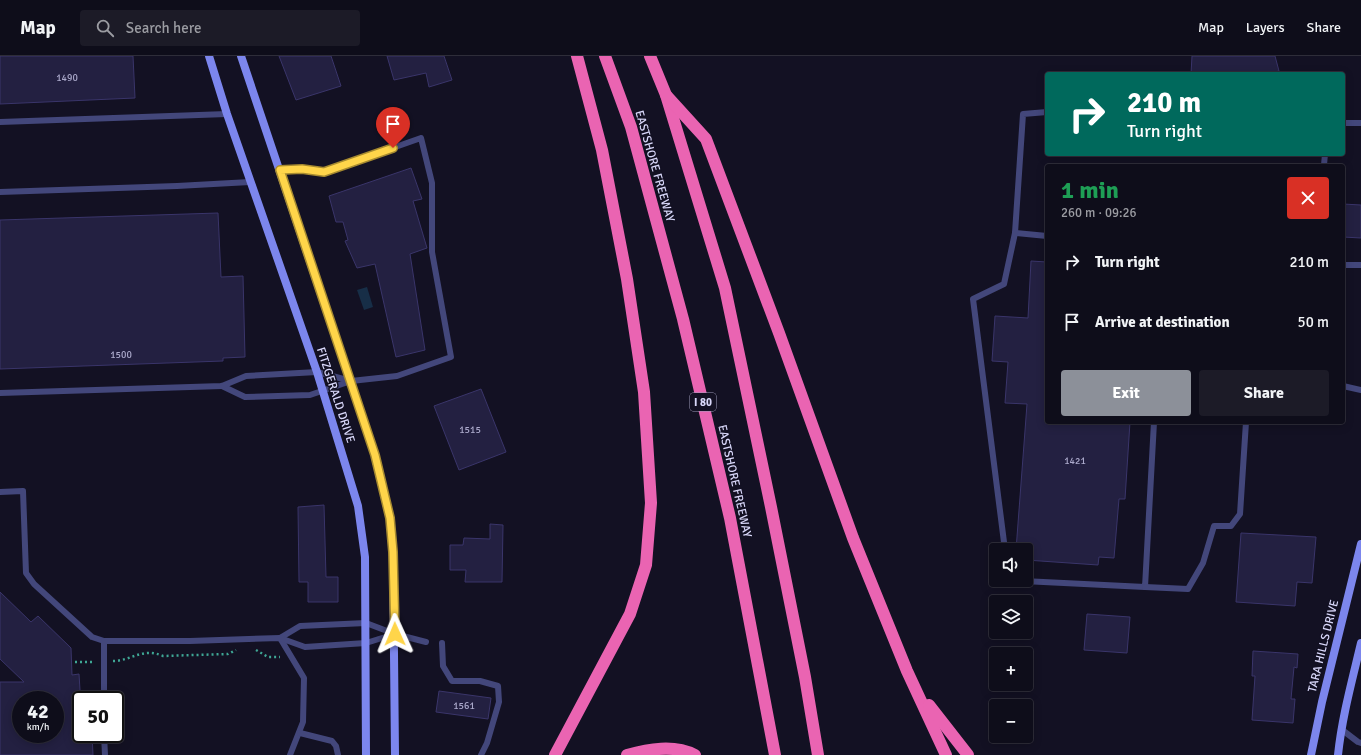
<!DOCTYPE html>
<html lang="en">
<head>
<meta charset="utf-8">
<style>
	body { margin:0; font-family:Signika,sans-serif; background:#1c1b27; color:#f1f3f6; height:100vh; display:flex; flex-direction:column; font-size:15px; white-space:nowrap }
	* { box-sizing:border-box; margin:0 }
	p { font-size:13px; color:#9b9ca2 }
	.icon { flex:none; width:22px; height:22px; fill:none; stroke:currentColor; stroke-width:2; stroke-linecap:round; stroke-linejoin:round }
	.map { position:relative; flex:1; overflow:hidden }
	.details { position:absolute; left:1045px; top:108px; width:300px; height:260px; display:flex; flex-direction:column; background:#0e0d1a; border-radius:4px; box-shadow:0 2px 10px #0003,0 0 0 1px #2e2d39 }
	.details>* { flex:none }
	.guide { position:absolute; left:1045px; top:16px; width:300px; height:84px; border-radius:4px; box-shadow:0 2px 10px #0003,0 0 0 1px #2e2d39; background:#00695c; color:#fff; overflow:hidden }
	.buttons { position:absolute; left:989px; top:487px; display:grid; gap:8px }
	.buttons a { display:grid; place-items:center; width:44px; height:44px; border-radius:4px; background:#0e0d1a; box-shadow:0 2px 10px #0003,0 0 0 1px #2e2d39; font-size:20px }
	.speed { position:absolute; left:12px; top:635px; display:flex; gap:8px; font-size:20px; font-weight:700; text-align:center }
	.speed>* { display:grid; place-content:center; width:52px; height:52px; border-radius:50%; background:#0e0d1a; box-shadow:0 2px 10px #0003,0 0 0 1px #2e2d39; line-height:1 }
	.speed small { font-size:10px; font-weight:400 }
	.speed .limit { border:2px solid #111; border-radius:6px; background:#fff; color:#111 }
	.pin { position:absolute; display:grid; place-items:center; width:34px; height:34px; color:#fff; margin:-41px -17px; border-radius:50% 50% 50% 0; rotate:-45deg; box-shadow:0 0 4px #0007 }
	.pin .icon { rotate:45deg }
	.me { position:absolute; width:44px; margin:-22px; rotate:359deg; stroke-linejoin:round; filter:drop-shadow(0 0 3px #0008) }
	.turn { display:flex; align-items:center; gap:14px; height:84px; padding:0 16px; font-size:18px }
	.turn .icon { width:52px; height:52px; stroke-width:2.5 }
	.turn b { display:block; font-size:28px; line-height:34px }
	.round { display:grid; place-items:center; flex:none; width:42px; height:42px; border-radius:4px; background:#1c1b27 }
	.headline { display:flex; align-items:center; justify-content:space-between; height:68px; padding:0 16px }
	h1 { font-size:24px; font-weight:700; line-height:30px; color:#1e9e55 }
	.action { display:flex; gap:8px; margin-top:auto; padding:8px 16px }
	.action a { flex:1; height:46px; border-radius:4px; background:#8c9099; color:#fff; font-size:16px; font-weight:700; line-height:46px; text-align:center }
	.action a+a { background:#1c1b27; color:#f1f3f6 }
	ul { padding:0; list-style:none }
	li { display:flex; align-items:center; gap:12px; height:60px; padding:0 16px }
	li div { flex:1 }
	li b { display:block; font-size:15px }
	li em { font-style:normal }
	header { display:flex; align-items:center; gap:24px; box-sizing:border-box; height:56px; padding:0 20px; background:#0e0d1a; border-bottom:1px solid #2e2d39 }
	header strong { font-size:19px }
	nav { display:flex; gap:22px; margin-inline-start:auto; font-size:14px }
	.search { width:280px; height:36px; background:#1c1b27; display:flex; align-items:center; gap:10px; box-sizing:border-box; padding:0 14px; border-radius:4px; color:#9b9ca2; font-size:15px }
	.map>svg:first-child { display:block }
	.water { fill:#172e47 }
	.building { fill:#232041; stroke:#3a356a; fill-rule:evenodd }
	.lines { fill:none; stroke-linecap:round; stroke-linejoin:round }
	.path { stroke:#3fa795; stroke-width:2.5; stroke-dasharray:2 3; stroke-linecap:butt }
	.lane { stroke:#43477b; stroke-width:6 }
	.secondary { stroke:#7c86ed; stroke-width:8 }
	.highway { stroke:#ea64b2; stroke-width:12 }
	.route-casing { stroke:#a68a30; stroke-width:10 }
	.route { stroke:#ffd54a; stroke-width:7 }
	.labels { text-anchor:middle; stroke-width:3; stroke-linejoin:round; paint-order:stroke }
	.number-label { font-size:10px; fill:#acaacc }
	.shield { fill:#131123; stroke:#9e9cba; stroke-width:1 }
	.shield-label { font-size:11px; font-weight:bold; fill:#d9d8fa }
	.street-label { font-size:12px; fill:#d9d8fa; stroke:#131123 }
</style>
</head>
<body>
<header>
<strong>Map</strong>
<div class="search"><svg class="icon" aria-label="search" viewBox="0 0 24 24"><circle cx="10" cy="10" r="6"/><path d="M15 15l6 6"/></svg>Search here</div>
<nav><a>Map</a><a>Layers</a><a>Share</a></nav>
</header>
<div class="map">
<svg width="1361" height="699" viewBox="0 0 1361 699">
	<rect width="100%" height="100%" fill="#131123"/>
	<polygon class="water" points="367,231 373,251 364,254 357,234"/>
	<g class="building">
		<polygon points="0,0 133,0 135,42 0,48"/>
		<polygon points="279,0 331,0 341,30 296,44"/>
		<polygon points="387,0 444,0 452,24 429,31 426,17 394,24"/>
		<polygon points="1192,0 1275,0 1279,15 1266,18 1211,16 1211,18 1191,18"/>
		<polygon points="411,112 422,143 413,145 427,192 410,198 425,294 396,301 375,208 357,212 345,185 348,184 343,166 336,166 329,140"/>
		<polygon points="1343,148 1361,149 1361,182 1343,181"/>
		<polygon points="218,157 221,221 243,220 245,301 223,302 223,305 0,313 0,164"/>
		<polygon points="1031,205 1047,206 1047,366 1130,366 1125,443 1119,443 1114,502 1099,501 1098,509 1026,504 1026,494 1016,494 1027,348 1005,347 1008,306 992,305 995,260 1028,262"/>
		<polygon points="481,333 506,396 459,414 434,350"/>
		<polygon points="324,449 326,521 338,521 338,546 308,546 308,526 299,526 298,451"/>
		<polygon points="490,468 503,469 502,526 465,526 466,514 450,514 450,489 463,489 464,482 490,483"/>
		<polygon points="1241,477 1316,481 1312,527 1297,526 1295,550 1236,546"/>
		<path d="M0 536 31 566 38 560 71 592 72 619 79 618 81 650V678H92L93 699H0V626H24L0 603ZM21 644H55V678H21Z"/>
		<polygon points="1087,558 1130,561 1127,597 1084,594"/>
		<polygon points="1253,595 1298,598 1297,612 1294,611 1291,643 1295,643 1293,667 1252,664 1255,620 1252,620"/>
		<polygon points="439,635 491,642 488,663 436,656"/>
	</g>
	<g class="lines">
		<g class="path">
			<polyline points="256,594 268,601 280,601"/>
			<path d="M113 605C131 605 142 591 163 600L228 598 236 594"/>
			<polyline points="75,606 94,606"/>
		</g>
		<g class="lane">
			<polyline points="0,66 227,58"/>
			<polyline points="1343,67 1361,67"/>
			<polyline points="1324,109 1325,98"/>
			<polyline points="0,136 177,130 250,126"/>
			<polyline points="1015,177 1047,180"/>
			<polyline points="1343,209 1361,209"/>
			<polyline points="222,330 245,341 310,339 351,325 397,320 451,301 432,196 432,127 421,82 324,116 302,113 280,115"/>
			<polyline points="1343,330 1361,334"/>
			<polyline points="0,337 222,330 246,320 317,316 351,325"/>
			<polyline points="0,436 23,435 26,517 34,528 92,581 104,585"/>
			<polyline points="1005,494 973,243 1004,228 1015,177 1023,58 1047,56"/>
			<polyline points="1021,524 1023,525 1145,531 1154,366"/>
			<polyline points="1145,531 1188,533 1203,507 1214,470 1231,470 1240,458 1246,366"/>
			<polyline points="280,582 300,570 366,567 395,578 426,586"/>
			<polyline points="280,582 304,622 303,666 290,699"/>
			<polyline points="442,587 443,610 452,625 480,625 498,630 499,646 487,687 481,699"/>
			<polyline points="104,644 104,585 190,585 280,582 305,591 366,587 395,578"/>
			<polyline points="1341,673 1358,686 1361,687"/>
			<polyline points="300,677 332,685 336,690 338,699"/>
			<polyline points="104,678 105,699"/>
		</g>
		<g class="secondary">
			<polyline points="209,0 227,58 317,316 358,450 365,501 366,699"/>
			<polyline points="241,0 375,399 390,461 393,496 395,699"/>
			<polyline points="1311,699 1322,646 1361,488"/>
			<path d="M1338 699C1342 661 1352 625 1361 587"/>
		</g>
		<g class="highway">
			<polyline points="605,0 631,71 683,263 730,462 775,699"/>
			<polyline points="650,0 666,39 725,232 771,451 805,621 818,699"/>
			<polyline points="666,39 706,83 779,277 853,482 907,615 946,699"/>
			<polyline points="929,649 968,699"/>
			<polyline points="555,699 630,558 646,509 651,447 644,336 627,223 602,94 577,0"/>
			<path d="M627 699C648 693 674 688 695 699"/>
		</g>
	</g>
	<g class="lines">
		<defs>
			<polyline id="route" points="393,92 324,116 302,113 280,114 375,399 390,462 393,496 395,578"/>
		</defs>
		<use href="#route" class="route-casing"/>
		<use href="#route" class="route"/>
	</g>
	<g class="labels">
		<g class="number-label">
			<text x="67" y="25">1490</text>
			<text x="121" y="302">1500</text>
			<text x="470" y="377">1515</text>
			<text x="1075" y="408">1421</text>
			<text x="464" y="653">1561</text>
		</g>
		<rect class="shield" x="690" y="337" width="26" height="18" rx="3"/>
		<g class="shield-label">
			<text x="703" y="350">I 80</text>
		</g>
		<g class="street-label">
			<text transform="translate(655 110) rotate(74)" y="4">EASTSHORE FREEWAY</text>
			<text transform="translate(336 339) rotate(72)" y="4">FITZGERALD DRIVE</text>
			<text transform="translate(735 425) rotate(77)" y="4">EASTSHORE FREEWAY</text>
			<text transform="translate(1323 590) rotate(-76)" y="4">TARA HILLS DRIVE</text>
		</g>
	</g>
</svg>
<div class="buttons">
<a><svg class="icon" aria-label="sound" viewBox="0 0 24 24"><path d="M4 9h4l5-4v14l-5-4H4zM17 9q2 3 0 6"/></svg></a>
<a><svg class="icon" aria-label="layers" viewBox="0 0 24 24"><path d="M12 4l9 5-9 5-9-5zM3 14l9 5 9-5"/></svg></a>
<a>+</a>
<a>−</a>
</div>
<div class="speed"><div>42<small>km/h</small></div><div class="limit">50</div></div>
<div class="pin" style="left:393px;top:92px;background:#d93025"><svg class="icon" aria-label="arrive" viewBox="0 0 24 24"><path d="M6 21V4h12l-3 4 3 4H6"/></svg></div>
<svg class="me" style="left:395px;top:578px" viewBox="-20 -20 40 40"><path d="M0-17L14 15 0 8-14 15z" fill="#ffd54a" stroke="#fff" stroke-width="4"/></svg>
<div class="guide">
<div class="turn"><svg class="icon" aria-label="right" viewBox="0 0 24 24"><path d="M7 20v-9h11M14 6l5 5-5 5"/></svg><div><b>210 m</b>Turn right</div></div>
</div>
<section class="details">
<div class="headline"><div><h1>1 min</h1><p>260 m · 09:26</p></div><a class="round" style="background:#d93025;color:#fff"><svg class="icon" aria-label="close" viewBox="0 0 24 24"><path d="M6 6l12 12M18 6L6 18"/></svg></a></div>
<ul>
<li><svg class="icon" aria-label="right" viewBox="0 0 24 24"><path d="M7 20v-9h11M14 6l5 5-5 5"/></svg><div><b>Turn right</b></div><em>210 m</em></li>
<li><svg class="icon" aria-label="arrive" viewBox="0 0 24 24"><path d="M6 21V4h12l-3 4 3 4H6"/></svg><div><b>Arrive at destination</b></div><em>50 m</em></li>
</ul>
<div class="action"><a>Exit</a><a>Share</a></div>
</section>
</div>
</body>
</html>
